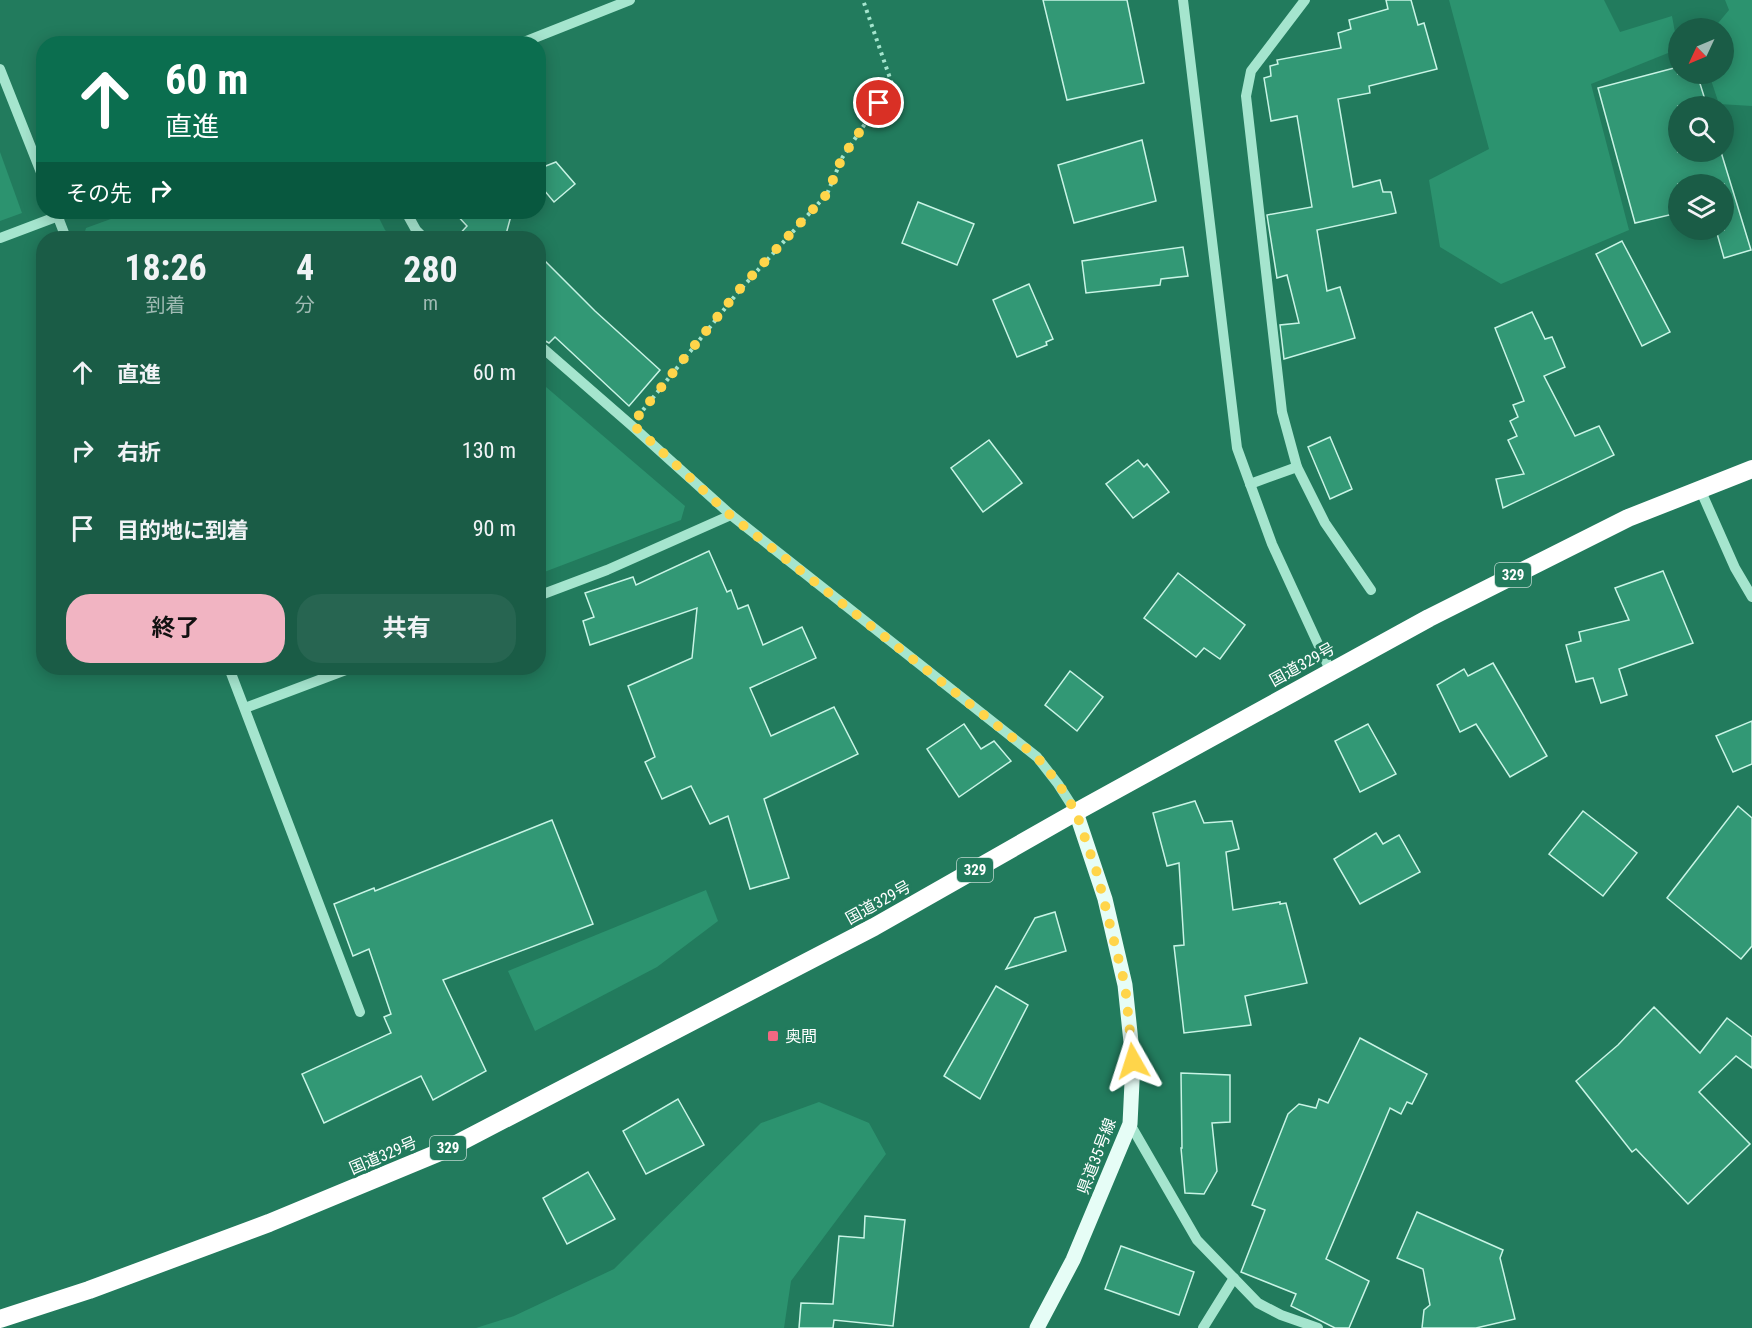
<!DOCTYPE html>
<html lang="ja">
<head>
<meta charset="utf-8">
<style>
	body { margin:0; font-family:"Roboto Condensed","Noto Sans JP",sans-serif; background:#276551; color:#f1f3f6; height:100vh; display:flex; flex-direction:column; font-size:22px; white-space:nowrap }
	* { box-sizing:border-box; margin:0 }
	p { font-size:20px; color:#9fbab3 }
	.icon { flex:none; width:33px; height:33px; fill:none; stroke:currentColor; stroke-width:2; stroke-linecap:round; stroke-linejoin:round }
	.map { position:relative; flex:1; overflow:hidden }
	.sheet { position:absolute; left:36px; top:231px; width:510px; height:444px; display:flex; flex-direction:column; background:#1a5c46; border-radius:24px; box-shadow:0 3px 15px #0003 }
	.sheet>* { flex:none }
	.top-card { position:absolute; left:36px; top:36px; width:510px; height:183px; border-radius:24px; box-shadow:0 3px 15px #0003; background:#0b6e4f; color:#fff; overflow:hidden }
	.needle { width:39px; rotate:226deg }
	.controls { position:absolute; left:1668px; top:18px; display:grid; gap:12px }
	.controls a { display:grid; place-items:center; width:66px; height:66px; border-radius:50%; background:#1a5c46; box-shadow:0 3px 15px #0003; font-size:30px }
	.pin { position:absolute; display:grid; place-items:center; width:51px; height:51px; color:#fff; margin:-26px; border:3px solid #fff; border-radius:50%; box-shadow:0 2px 6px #0007 }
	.me { position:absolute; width:66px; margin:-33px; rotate:354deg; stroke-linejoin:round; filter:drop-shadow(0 0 4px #0008) }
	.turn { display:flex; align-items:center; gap:21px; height:126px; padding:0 30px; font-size:27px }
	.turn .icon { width:78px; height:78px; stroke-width:2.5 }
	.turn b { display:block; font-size:42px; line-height:51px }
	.then { display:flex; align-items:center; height:57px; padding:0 30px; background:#0003; gap:12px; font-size:22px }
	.eta { display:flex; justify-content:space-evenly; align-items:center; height:102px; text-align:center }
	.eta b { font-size:36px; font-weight:700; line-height:42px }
	.primary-button { display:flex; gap:12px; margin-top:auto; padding:12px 30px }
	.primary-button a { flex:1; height:69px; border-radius:24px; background:#f1b4c2; color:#111; font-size:24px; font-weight:700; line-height:69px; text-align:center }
	.primary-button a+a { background:#276551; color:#f1f3f6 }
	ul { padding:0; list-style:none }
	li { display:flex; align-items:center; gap:18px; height:78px; padding:0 30px }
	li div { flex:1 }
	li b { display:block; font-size:22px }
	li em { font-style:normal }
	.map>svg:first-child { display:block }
	.green { fill:#2c936f }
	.building { fill:#329875; stroke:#c8f4e5; stroke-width:1.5 }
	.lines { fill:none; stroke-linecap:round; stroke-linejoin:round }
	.path { stroke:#a5e5ce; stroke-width:4; stroke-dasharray:3 4.5; stroke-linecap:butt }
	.minor { stroke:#a5e5ce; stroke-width:10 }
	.major { stroke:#e6fdf6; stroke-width:15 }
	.highway { stroke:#fff; stroke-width:18 }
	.route { stroke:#ffd54a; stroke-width:10; stroke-dasharray:0 18 }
	.poi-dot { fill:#f16882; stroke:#227b5d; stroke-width:2 }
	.labels { text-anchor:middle; stroke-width:6; stroke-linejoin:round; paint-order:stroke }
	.shield { fill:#227b5d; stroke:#bdd7ce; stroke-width:1.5 }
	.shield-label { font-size:15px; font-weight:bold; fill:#fff }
	.street-label { font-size:16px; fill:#fff; stroke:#227b5d }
	.poi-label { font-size:16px; fill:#fff; stroke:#227b5d; text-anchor:start }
</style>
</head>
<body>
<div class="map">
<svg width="1752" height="1328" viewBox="0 0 1752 1328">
	<rect width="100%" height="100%" fill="#227b5d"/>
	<g class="green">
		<polygon points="1449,0 1604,0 1620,32 1672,16 1678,49 1591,84 1629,230 1501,284 1440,247 1429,180 1489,149"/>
		<polygon points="1725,0 1752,0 1752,106 1719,104 1709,74 1724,74 1724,28 1714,28 1729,10"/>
		<polygon points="0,152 22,213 0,221"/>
		<polygon points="130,212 376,212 385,230 393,238 83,238 86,228"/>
		<polygon points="539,381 685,506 681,520 539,574"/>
		<polygon points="706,890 718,921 657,967 535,1031 508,971"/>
		<polygon points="819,1102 869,1123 886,1154 791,1281 784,1328 476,1328 514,1316 614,1269 761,1123"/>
	</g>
	<g class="building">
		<polygon points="1043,0 1127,0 1144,83 1067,100"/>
		<polygon points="1386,0 1411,0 1418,25 1424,23 1437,69 1369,86 1370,93 1338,99 1353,187 1380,180 1383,192 1391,192 1396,213 1317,230 1327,291 1340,287 1355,338 1284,359 1280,325 1299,323 1287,275 1277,278 1267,215 1312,207 1297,116 1271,121 1264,78 1271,76 1270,66 1278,64 1277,60 1341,48 1338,33 1351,29 1349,20 1388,9"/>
		<polygon points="1678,67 1678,74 1697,74 1707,106 1678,106 1678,152 1721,152 1751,250 1724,258 1716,230 1724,230 1724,184 1678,184 1678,213 1635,223 1598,88"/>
		<polygon points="1142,140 1156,201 1074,223 1058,165"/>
		<polygon points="556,162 575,184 554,202 538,183 538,169"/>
		<polygon points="918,202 974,224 957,265 902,243"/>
		<polygon points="454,212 512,212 505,238 456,238 467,226"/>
		<polygon points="1622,241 1670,332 1642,346 1596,254"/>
		<polygon points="1183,247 1188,276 1161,279 1160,285 1086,293 1082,261"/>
		<polygon points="538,254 595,311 660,370 629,406 555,337 549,343 538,337"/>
		<polygon points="1029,284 1053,339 1046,342 1047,345 1017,357 993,300"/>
		<polygon points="1532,312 1545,339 1552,337 1565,367 1544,376 1575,436 1599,426 1614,455 1503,508 1496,479 1524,474 1508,440 1517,436 1510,421 1518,417 1513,405 1524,401 1495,328"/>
		<polygon points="1330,437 1352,489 1330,499 1308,447"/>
		<polygon points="989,440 1022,483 983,512 951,468"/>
		<polygon points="1138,460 1144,467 1147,464 1169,492 1133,518 1106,484"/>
		<polygon points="709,551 727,592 731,590 738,609 748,605 763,645 802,627 816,658 750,688 771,736 834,707 858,754 764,799 789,878 750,889 728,816 710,824 691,786 662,799 645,762 655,757 628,686 692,658 697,608 590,645 583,621 594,617 585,593 633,577 636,585"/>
		<polygon points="1663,571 1693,643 1619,669 1627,695 1601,703 1593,678 1576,682 1566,645 1581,641 1579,632 1629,620 1615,588"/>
		<polygon points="1178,573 1245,625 1220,659 1204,648 1196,657 1144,618"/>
		<polygon points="1493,663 1547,756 1510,777 1476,724 1460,732 1437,685 1464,669 1468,676"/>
		<polygon points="1070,671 1103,697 1077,731 1045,705"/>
		<polygon points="1752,721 1752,764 1733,772 1716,736"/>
		<polygon points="964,724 981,749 994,741 1011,761 959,797 927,749"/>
		<polygon points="1368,724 1396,774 1360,792 1335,741"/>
		<polygon points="1195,801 1204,823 1232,821 1239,849 1226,852 1233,910 1280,902 1280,904 1286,903 1307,983 1245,996 1251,1025 1184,1033 1174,946 1184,945 1179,863 1167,866 1153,813"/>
		<polygon points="1738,806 1752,818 1752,946 1741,959 1667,898"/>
		<polygon points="1583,811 1637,853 1603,896 1549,854"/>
		<polygon points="552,820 593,924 443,980 486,1071 433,1100 421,1076 324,1123 302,1074 391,1033 384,1017 391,1014 369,949 353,956 334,904 374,888 375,891"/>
		<polygon points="1376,833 1383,844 1399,835 1420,872 1360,904 1334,859"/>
		<polygon points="1055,912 1066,951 1006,969 1035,918"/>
		<polygon points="996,986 1028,1005 980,1099 944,1076"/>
		<polygon points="1654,1007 1700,1053 1727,1018 1752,1037 1752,1068 1736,1056 1699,1092 1750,1144 1688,1204 1636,1149 1632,1152 1576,1081 1618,1045"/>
		<polygon points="1360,1038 1427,1074 1412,1104 1407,1102 1401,1114 1390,1108 1326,1259 1369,1281 1349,1328 1335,1328 1291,1306 1296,1294 1241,1272 1265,1210 1252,1205 1288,1114 1299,1104 1316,1108 1319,1099 1328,1103"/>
		<polygon points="1181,1073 1230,1075 1230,1122 1212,1123 1217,1171 1204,1194 1185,1193 1181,1148 1182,1148"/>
		<polygon points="678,1099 704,1145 646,1174 623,1131"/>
		<polygon points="588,1172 615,1219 567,1244 543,1198"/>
		<polygon points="1417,1212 1503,1250 1500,1258 1515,1319 1476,1328 1422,1328 1424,1310 1430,1305 1423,1269 1397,1258"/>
		<polygon points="865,1216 905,1220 893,1326 834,1320 833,1328 799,1328 801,1303 833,1304 839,1236 864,1238"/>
		<polygon points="1121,1246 1194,1272 1179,1315 1105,1289"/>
	</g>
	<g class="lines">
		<polyline class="path" points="643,410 739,291 827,194 842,158 892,84 863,0"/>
		<g class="minor">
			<polyline points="1183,0 1237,448 1272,544 1330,670"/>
			<polyline points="1305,0 1251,71 1246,96 1282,412 1297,467 1325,523 1371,590"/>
			<polyline points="519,44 630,0"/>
			<polyline points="0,69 44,180"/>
			<polyline points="56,212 66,238"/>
			<polyline points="406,212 416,230 424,238"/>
			<polyline points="0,238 69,212"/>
			<polyline points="538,344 631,425 731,515 1037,757 1058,784 1076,812"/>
			<polyline points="1250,484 1297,467"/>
			<polyline points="1700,489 1735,568 1752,597"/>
			<polyline points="538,596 607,570 731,515"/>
			<polyline points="229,668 360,1012"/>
			<polyline points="245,708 351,668"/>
			<polyline points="1130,1124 1197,1240 1258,1303 1281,1315 1318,1328"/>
			<polyline points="1203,1328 1234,1278"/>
		</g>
		<polyline class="major" points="1037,1328 1073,1260 1130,1124 1133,1061 1125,985 1105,899 1076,812"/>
		<polyline class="highway" points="0,1319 89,1290 269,1223 445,1150 874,927 1076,812 1429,618 1628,518 1752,469"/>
	</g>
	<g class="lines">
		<polyline class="route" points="879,103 842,158 827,194 738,291 632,424 730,515 1037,757 1058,783 1076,812 1097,873 1125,985 1133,1061"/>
	</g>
	<rect class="poi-dot" x="767" y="1030" width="12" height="12" rx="3"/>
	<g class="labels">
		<g class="shield">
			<rect x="1495" y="563" width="36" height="24" rx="4.5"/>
			<rect x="957" y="858" width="36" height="24" rx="4.5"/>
			<rect x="430" y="1136" width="36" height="24" rx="4.5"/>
		</g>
		<g class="shield-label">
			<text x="1513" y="580">329</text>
			<text x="975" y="875">329</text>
			<text x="448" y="1153">329</text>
		</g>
		<g class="street-label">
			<text transform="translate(1302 664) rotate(-29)" y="6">国道329号</text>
			<text transform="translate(878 902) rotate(-29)" y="6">国道329号</text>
			<text transform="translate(383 1155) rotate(-23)" y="6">国道329号</text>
			<text transform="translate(1096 1156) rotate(-69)" y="6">県道35号線</text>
		</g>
		<g class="poi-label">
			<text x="785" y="1042">奥間</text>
		</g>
	</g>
</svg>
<div class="controls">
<a><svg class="needle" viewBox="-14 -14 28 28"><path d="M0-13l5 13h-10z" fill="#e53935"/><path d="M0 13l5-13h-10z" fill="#9fbab3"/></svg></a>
<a><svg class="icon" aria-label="search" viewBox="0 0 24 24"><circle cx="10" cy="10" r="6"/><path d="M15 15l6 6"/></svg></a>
<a><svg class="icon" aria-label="layers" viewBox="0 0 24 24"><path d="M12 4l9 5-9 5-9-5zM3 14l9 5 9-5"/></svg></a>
</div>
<div class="pin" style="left:879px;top:103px;background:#d93025"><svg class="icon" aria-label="arrive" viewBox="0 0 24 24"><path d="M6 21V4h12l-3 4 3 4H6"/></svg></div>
<svg class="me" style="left:1133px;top:1061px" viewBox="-20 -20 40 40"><path d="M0-17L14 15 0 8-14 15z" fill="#ffd54a" stroke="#fff" stroke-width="4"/></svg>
<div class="top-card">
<div class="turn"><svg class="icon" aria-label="ahead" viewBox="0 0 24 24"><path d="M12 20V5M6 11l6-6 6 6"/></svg><div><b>60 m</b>直進</div></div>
<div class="then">その先<svg class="icon" aria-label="right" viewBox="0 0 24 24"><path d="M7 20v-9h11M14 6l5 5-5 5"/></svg></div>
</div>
<section class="sheet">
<div class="eta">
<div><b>18:26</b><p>到着</p></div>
<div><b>4</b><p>分</p></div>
<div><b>280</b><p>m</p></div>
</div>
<ul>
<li><svg class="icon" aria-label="ahead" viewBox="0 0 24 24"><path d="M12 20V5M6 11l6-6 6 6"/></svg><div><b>直進</b></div><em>60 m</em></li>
<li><svg class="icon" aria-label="right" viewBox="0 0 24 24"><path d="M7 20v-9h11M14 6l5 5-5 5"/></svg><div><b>右折</b></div><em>130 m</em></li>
<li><svg class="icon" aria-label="arrive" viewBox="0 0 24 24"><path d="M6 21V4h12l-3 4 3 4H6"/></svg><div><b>目的地に到着</b></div><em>90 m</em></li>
</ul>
<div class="primary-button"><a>終了</a><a>共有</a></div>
</section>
</div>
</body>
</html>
